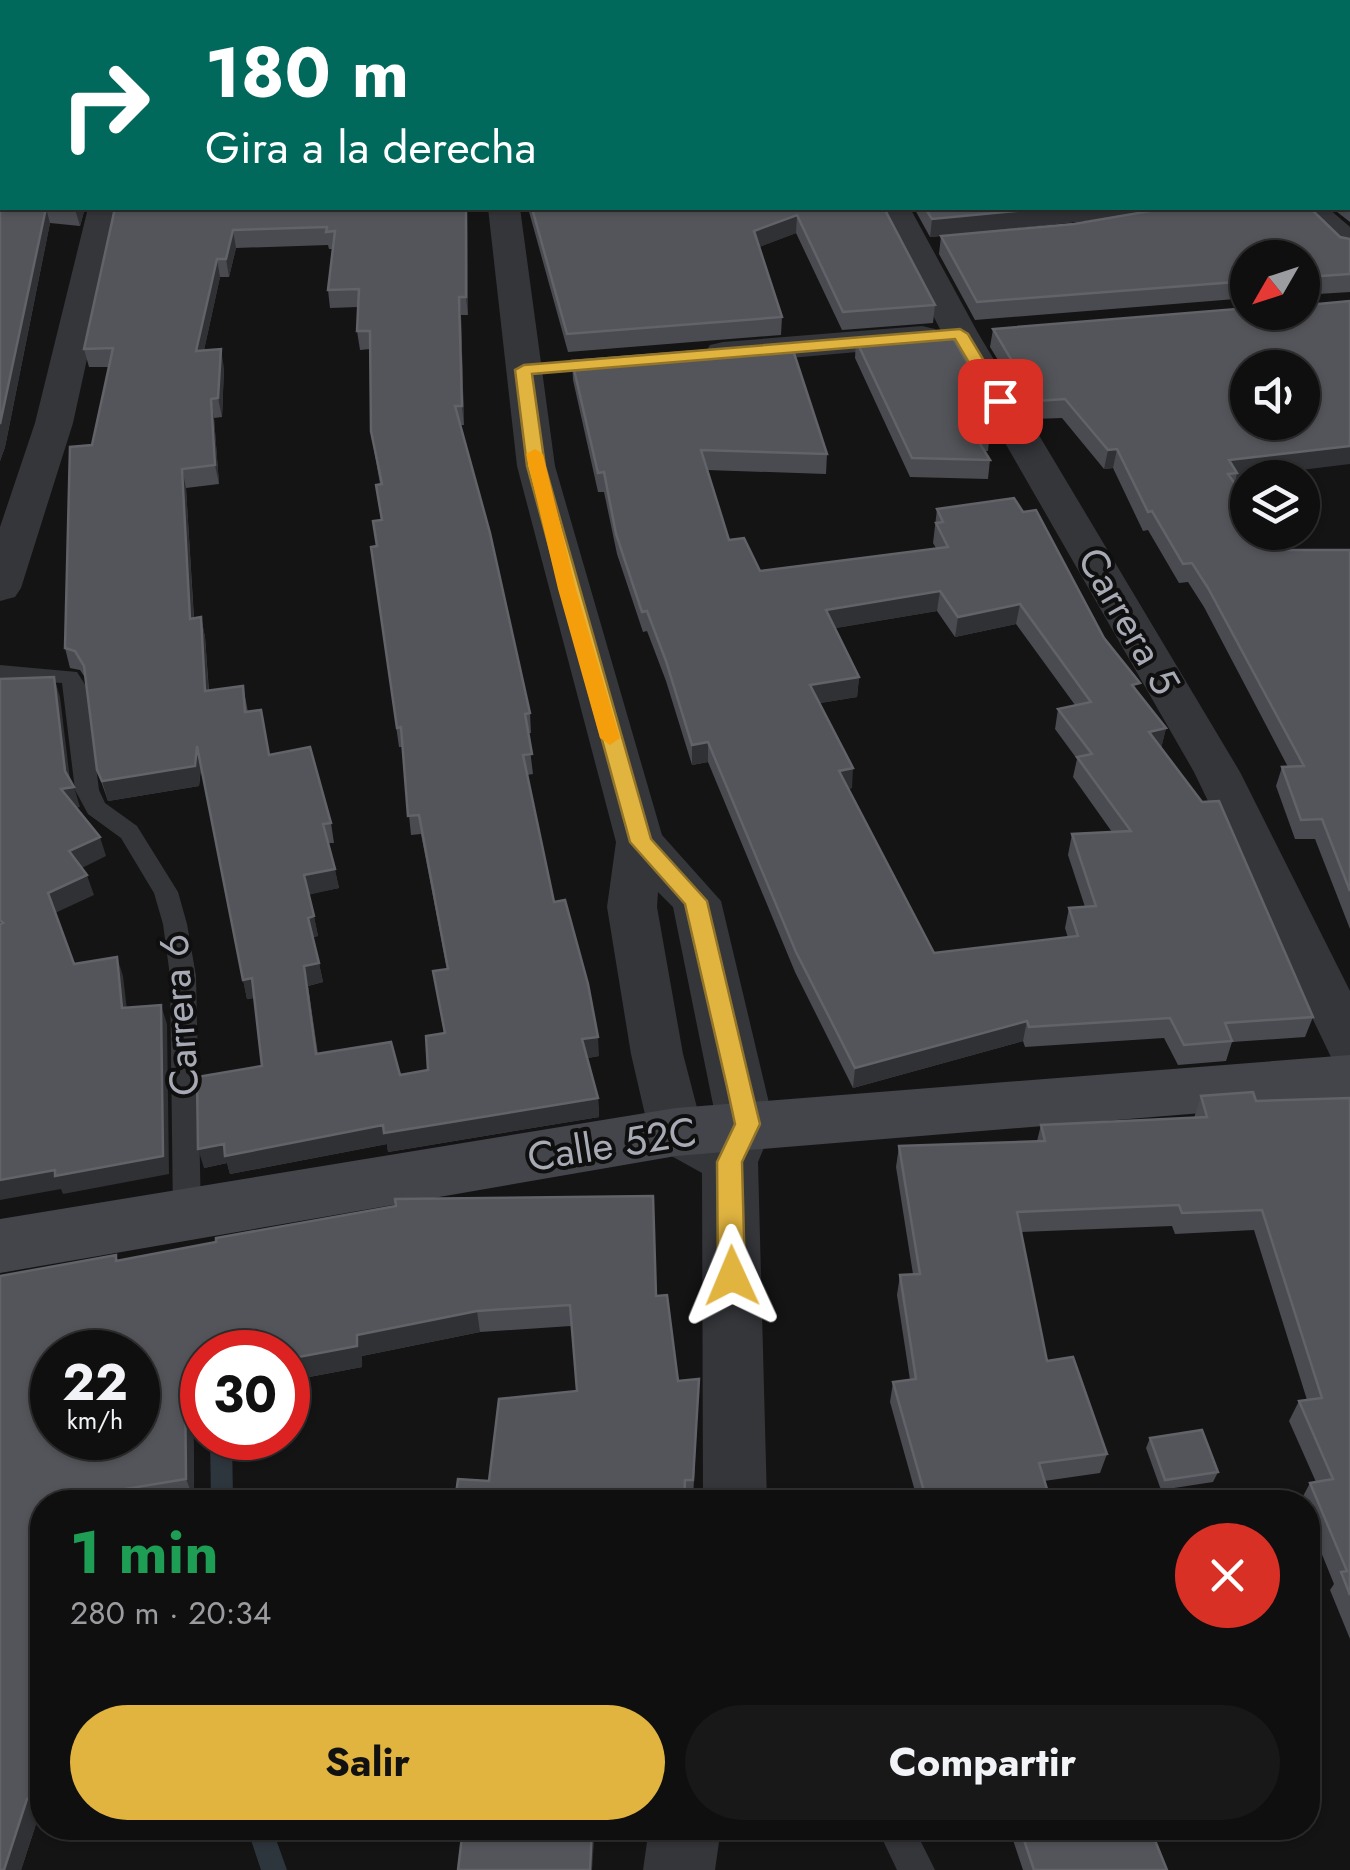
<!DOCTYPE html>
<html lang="es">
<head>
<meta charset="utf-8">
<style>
	body { margin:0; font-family:Jost,sans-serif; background:#181819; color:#f1f3f6; height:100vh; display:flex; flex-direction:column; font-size:38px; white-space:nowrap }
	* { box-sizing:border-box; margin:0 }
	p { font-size:32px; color:#9b9c9f }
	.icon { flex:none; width:55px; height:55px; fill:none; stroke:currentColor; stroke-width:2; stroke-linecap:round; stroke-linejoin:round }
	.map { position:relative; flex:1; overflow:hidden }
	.panel { position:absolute; left:30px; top:1490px; width:1290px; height:350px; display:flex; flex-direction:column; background:#0f0f10; border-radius:40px; box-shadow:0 2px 8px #0004,0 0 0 2px #2f2f30 }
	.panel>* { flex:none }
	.hud { position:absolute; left:0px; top:0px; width:1350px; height:210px; box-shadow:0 2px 8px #0004,0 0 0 2px #2f2f30; background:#00695c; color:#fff; overflow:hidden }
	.needle { width:65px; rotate:231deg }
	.controls { position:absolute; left:1230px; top:240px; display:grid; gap:20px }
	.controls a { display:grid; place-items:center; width:90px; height:90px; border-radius:50%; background:#0f0f10; box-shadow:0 2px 8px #0004,0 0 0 2px #2f2f30; font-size:50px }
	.speed { position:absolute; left:30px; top:1330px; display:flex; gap:20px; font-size:50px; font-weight:700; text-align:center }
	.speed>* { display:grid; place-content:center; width:130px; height:130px; border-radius:50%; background:#0f0f10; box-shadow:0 2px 8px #0004,0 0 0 2px #2f2f30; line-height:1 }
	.speed small { font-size:25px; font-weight:400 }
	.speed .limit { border:15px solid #d22; background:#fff; color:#111 }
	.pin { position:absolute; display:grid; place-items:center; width:85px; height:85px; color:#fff; margin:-42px; border-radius:20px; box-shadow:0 5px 15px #0006 }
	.me { position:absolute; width:110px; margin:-55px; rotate:359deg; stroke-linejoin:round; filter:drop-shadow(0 0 8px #0008) }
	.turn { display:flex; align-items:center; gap:35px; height:210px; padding:0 40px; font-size:45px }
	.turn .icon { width:130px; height:130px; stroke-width:2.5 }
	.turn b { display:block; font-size:70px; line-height:85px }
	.round { display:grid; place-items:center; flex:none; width:105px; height:105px; border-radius:52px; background:#181819 }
	.overview { display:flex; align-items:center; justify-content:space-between; height:170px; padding:0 40px }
	h1 { font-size:60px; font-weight:700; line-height:75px; color:#1e9e55 }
	.action { display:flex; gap:20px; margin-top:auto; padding:20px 40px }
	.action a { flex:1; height:115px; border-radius:60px; background:#e1b440; color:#111; font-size:40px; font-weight:700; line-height:115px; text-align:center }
	.action a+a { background:#181819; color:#f1f3f6 }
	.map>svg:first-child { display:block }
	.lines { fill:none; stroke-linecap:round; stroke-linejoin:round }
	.stream { fill:#2e363d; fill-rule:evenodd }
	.lane { fill:#35363a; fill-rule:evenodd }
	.street { fill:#35363a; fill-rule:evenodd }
	.secondary { fill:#43454a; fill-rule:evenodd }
	.wall { fill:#4a4b50; fill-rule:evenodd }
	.shaded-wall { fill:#303134 }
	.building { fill:#54555a; stroke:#616368; stroke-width:2.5; fill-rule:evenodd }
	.route { fill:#e1b440; stroke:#92752a; stroke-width:2.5 }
	.slow { fill:#f59e0b }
	.labels { text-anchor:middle; stroke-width:8; stroke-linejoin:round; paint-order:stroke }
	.street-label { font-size:40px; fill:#a7aab4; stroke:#0f0f10 }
</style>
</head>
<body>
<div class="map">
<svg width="1350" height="1870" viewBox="0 0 1350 1870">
	<rect width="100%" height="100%" fill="#141415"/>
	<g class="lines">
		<g class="stream">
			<polygon points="202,1399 202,1419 138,1430 138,1410"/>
			<polygon points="210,1438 232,1438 233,1502 211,1502"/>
			<polygon points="247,1828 272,1828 287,1870 261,1870"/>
		</g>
		<g class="lane">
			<polygon points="0,665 77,672 86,686 99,790 105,803 137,826 178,892 187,924 196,976 201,1215 197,1223 187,1227 177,1223 173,1215 170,976 163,924 154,893 121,838 88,814 75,790 62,683 0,679"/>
			<polygon points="877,1828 914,1828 935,1870 897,1870"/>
		</g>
		<g class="street">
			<polygon points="88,208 120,208 73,423 21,588 15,597 0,601 0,527 35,423"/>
			<path d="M488 208H520L555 466 662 835 721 901 774 1124 758 1162 767 1502H703L702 1173 657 1148 649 1132 631 1054 607 907 616 842 517 466ZM658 892 673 907 718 1129 700 1119 683 1054 657 907Z"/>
			<polygon points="878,208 910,208 978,333 1240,772 1350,991 1350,1063 1331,1057 1194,772 942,333"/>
			<polygon points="1294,208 1328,208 1350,227 1350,255 1338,252"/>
			<polygon points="922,326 935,329 940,337 935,345 723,364 710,361 705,353 710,345 723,342"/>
			<polygon points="649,1828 721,1828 715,1870 643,1870"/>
		</g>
		<polygon class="secondary" points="1350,1055 1350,1101 676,1156 0,1273 0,1219 676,1108"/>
	</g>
	<g class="wall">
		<polygon points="0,0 467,0 467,2 2,2 2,208 85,208 80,226 50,223 5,447 0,461"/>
		<polygon points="471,0 1350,0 1350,112 1349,113 1350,116 1350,222 1332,208 1348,208 1348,2 472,2"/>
		<path d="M115 208H467L468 315H461L464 425H460L530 713 531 733H528L533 774 527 775 554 902 599 1056 587 1058 598 1098 599 1117 388 1152 387 1144 230 1174 227 1163 204 1168 262 1066 254 998 247 999 201 768 199 786 108 801 97 770 86 679 80 670 70 668 65 648 92 445 109 367H89L84 349ZM328 245 329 249H333L328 290 330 308 358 307 357 331 360 350 370 349 371 431 380 484 376 485 381 520 376 546 371 547 399 747H402L411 835 421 834 447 969 433 971 444 1033 428 1070 400 1075 318 1054 308 986 323 982 313 937 318 936 309 894 339 888 328 843H334L331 823 269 755 248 712 243 686 209 691 205 637 201 617 194 618 186 488 219 484 214 418 222 417 224 368 204 350 220 277H229L236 248Z"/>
		<polygon points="528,208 884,208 935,305 933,323 842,330 796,233 759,247 782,317 781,335 568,352"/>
		<path d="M914 208H1310L1340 237 1350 239V292L1302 295V258H1248V298L975 320 939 254 941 236 930 237ZM1102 219 1074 224 942 236Z"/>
		<polygon points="1302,312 1235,484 1279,550 1350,550 1350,929 1315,839 1295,839 1276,786 1282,767 1288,767 1204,607 1188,582 1179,583 1148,530 1143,531 1113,468 1104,469 1062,418 1034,419 990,347 993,329"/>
		<polygon points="856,340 991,404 989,422 986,423 990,432 988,451 985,451 990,460 988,479 910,477 855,358"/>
		<path d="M572 361 827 454 826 474 707 470 729 540 760 571 936 548 933 543 937 509 1104 638 1138 692 1166 728 1161 748 1313 1017 1305 1037 1232 1042 1226 1061 1178 1065 1164 1038 1025 1047 1023 1041 853 1088 795 972 708 762 692 765 666 681 647 631 643 632 617 554 604 492H598L573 380ZM937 611 955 637 1016 624 1075 705 1058 709 1055 729 1077 759 1073 777 1112 832 1072 834 1068 855 1085 907 1069 908 1065 928 1068 938 934 953 848 789 852 788 820 703 857 697 859 677 835 628Z"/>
		<polygon points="1201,1096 1256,1101 1350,1098 1350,1639 1330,1590 1334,1584 1308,1520 1308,1502 1300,1502 1310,1483 1316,1482 1289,1421 1299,1401 1307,1400 1254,1230 1175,1234 1172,1226 1021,1232 1047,1361 1107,1454 1100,1473 1044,1481 1051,1502 918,1502 890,1402 893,1382 910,1380 897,1295 900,1275 913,1274 896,1167 899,1146 1037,1141 1041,1125 1194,1118"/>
		<path d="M653 1196 656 1296 667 1295 678 1381 699 1379 693 1500 684 1499V1502H455L458 1479 489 1481 499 1399 577 1391 571 1326 480 1332 362 1356V1367L288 1381V1352H202V1398L193 1400 194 1499 171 1502H42V1815H39L21 1870H0V1276L116 1255 118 1261 216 1242V1238L396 1206 395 1199ZM52 1352H138V1438H52Z"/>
		<polygon points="1150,1438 1218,1472 1213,1482 1161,1490 1146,1448"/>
		<polygon points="1009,1828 1150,1828 1167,1870 1023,1870"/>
	</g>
	<g class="shaded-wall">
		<polygon points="46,208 50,223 5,447 0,461 0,424"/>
		<polygon points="76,208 85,208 80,226 75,209"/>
		<polygon points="466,208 467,208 468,315 466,297"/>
		<polygon points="1047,208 1160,208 1159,213 930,237 932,219"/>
		<polygon points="797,215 796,233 754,249 754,231"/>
		<polygon points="233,230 236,248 229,277 226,259"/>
		<polygon points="217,259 220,277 200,369 196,351"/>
		<polygon points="459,297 461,315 464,425 462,406"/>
		<polygon points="221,349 224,368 222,417 218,398"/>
		<polygon points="211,399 214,418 219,484 215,465"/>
		<polygon points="1350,446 1350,464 1236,478 1237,473 1229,460"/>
		<polygon points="1117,449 1113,468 1104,469 1108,450"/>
		<polygon points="182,469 186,488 195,638 190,619"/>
		<polygon points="940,591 937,611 825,630 826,610"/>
		<polygon points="1020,604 1016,624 955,637 958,617"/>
		<polygon points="201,617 205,637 210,711 205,691"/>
		<polygon points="54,677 60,697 71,788 74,787 80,807 67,809 61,789 65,771"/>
		<polygon points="859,677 857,697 809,705 810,685"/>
		<polygon points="1166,728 1161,749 1149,732"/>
		<polygon points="708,742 708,762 692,765 692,745"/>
		<polygon points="197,746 201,765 199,786 108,801 102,781"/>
		<polygon points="853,768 852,788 837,791 839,771"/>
		<polygon points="100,837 106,856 76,871 69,851"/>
		<polygon points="335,869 339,888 308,895 304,875"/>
		<polygon points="87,875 94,895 55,913 48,893"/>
		<polygon points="314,916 318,936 312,937 308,918"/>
		<polygon points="117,957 123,976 129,1027 122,1008"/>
		<polygon points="319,963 323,982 308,986 320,1074 304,966"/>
		<polygon points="252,978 257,997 247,999 243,980"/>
		<polygon points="161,1005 167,1024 169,1174 63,1194 61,1189 0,1200 0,1180"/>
		<polygon points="1027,1021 1023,1041 853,1088 855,1068"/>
		<polygon points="598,1037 599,1056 584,1059 582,1039"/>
		<polygon points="598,1098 599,1117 388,1152 387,1144 230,1174 227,1163 204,1168 198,1149 224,1144"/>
		<polygon points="477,1311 480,1332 362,1356 362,1367 288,1381 288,1359 357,1335"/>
		<polygon points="202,1376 202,1398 193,1400 194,1499 186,1479 185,1379"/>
		<polygon points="27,1799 39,1815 21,1870 4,1870"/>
		<polygon points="592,1828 595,1828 592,1870 590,1870"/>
	</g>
	<g class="building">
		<polygon points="0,0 465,0 465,2 2,2 2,208 46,208 0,424 0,70 2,48 0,47"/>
		<polygon points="474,0 1350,0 1350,97 1349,97 1350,201 1348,199 1348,2 475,2"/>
		<path d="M115 208H466V297H459L462 406H455L490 533 530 713 525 714 532 754 523 755 554 902 565 900 588 984 598 1037 582 1039 598 1098 384 1133 383 1125 225 1156 224 1144 198 1149 197 1077 262 1066 252 978 243 980 197 746 195 766 102 781 97 770 84 666 75 651 65 648 70 447 92 445 113 348 84 349ZM327 227 326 232 335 231 328 290 359 289 357 331H370L371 431 382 484 376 485 382 520 373 521 377 546 371 547 397 728 401 727 408 816 419 815 448 969 433 971 445 1033 426 1036 428 1070 400 1075 391 1042 316 1054 304 966 319 963 308 918 314 916 304 875 335 869 323 824 331 823 310 747 269 755 261 710 245 712 243 686 205 691 201 617 190 619 182 469 215 465 211 399 218 398 221 349 196 351 217 259H226L233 230Z"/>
		<polygon points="532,208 884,208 935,305 843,312 797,215 754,231 782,317 567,334"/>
		<polygon points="925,208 1047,208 932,219"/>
		<polygon points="1162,208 1310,208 1340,237 1350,239 1350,274 1306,277 1302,290 1302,258 1248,258 1248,281 977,302 941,236 1074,224 1162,209"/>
		<path d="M1350 301V446L1229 460 1237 473 1228 474 1248 503V532H1267L1279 550H1350V891L1322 819 1301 820 1282 767 1304 766 1208 588 1192 563 1183 564 1152 511 1148 512 1117 449 1108 450 1065 399 1036 401 993 329 1248 308V312H1302V302L1307 305ZM1248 368H1302V422H1248Z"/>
		<polygon points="950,333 991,404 977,405 990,432 974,434 990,460 912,458 856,340"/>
		<path d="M791 344 827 454 701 450 729 540 744 538 760 571 948 547 936 523 943 522 937 509 1014 498 1023 512 1036 510 1104 638 1140 683 1132 685 1166 728 1149 732 1202 802 1219 801 1313 1017 1225 1023 1232 1041 1184 1045 1170 1018 1029 1027 1027 1021 855 1068 796 952 708 742 692 745 666 661 647 611 642 612 616 534 604 472 598 473 572 361ZM940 591 958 617 1020 604 1091 702 1058 709 1092 754 1077 757 1131 831 1072 834 1096 906 1069 908 1078 936 934 953 839 771 853 768 810 685 859 677 826 610Z"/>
		<polygon points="54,677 65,771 74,787 61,789 100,837 69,851 87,875 48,893 74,964 117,957 122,1008 161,1005 163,1156 55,1176 55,1170 0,1180 0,924 3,923 0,920 0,679"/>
		<polygon points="1253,1092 1256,1101 1350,1098 1350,1595 1341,1572 1347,1571 1310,1483 1333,1479 1299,1401 1322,1398 1262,1210 1182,1213 1179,1205 1017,1212 1047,1361 1073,1357 1107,1454 1039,1463 1051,1502 927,1502 893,1382 916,1379 900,1275 920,1274 899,1146 1045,1141 1041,1125 1207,1117 1201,1096"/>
		<path d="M653 1196 656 1296 667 1295 678 1381 699 1379 693 1480H685L684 1502H455L458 1479 489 1481 499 1399 577 1391 570 1305 477 1311 357 1335V1346L288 1359V1352H202V1376L185 1379 186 1479 101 1493V1502H42V1798L27 1799 4 1870H0V1276L116 1255V1261L216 1242V1238L396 1206 395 1199ZM52 1352H138V1438H52Z"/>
		<polygon points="1202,1430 1218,1472 1165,1480 1150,1438"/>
		<polygon points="463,1828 592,1828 590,1870 458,1870"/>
		<polygon points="1020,1828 1150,1828 1167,1870 1034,1870"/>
	</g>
	<polygon class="route" points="960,329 968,334 1008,401 1006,405 994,405 955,339 532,374 545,466 651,839 707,901 751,1087 760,1124 742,1162 745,1276 741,1283 732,1287 722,1283 718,1276 717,1162 735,1124 727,1087 685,904 630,842 527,466 515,370 524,365"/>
	<polygon class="slow" points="535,449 543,454 576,589 620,738 610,745 600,738 558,589 526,454"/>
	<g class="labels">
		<g class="street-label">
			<text transform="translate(1129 621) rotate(60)" y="14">Carrera 5</text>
			<text transform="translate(179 1015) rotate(-94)" y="14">Carrera 6</text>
			<text transform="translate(612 1144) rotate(-9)" y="14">Calle 52C</text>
		</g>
	</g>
</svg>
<div class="controls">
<a><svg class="needle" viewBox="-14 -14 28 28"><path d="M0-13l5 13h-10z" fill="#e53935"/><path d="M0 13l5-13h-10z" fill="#9b9c9f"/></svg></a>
<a><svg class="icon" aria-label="sound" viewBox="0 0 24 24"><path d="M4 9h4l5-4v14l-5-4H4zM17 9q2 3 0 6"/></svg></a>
<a><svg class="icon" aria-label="layers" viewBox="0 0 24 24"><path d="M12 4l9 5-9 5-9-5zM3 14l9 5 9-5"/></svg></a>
</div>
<div class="speed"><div>22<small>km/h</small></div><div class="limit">30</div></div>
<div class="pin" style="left:1000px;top:401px;background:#d93025"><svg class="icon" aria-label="arrive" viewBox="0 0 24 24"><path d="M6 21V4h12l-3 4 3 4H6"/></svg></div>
<svg class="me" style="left:732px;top:1276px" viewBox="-20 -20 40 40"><path d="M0-17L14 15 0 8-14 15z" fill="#e1b440" stroke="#fff" stroke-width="4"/></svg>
<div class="hud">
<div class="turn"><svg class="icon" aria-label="right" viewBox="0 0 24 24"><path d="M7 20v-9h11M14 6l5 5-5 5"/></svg><div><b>180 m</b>Gira a la derecha</div></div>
</div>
<section class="panel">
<div class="overview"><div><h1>1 min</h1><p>280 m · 20:34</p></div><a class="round" style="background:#d93025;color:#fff"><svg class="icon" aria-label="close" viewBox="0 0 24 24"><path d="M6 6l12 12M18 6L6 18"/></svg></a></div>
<div class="action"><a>Salir</a><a>Compartir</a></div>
</section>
</div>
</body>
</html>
